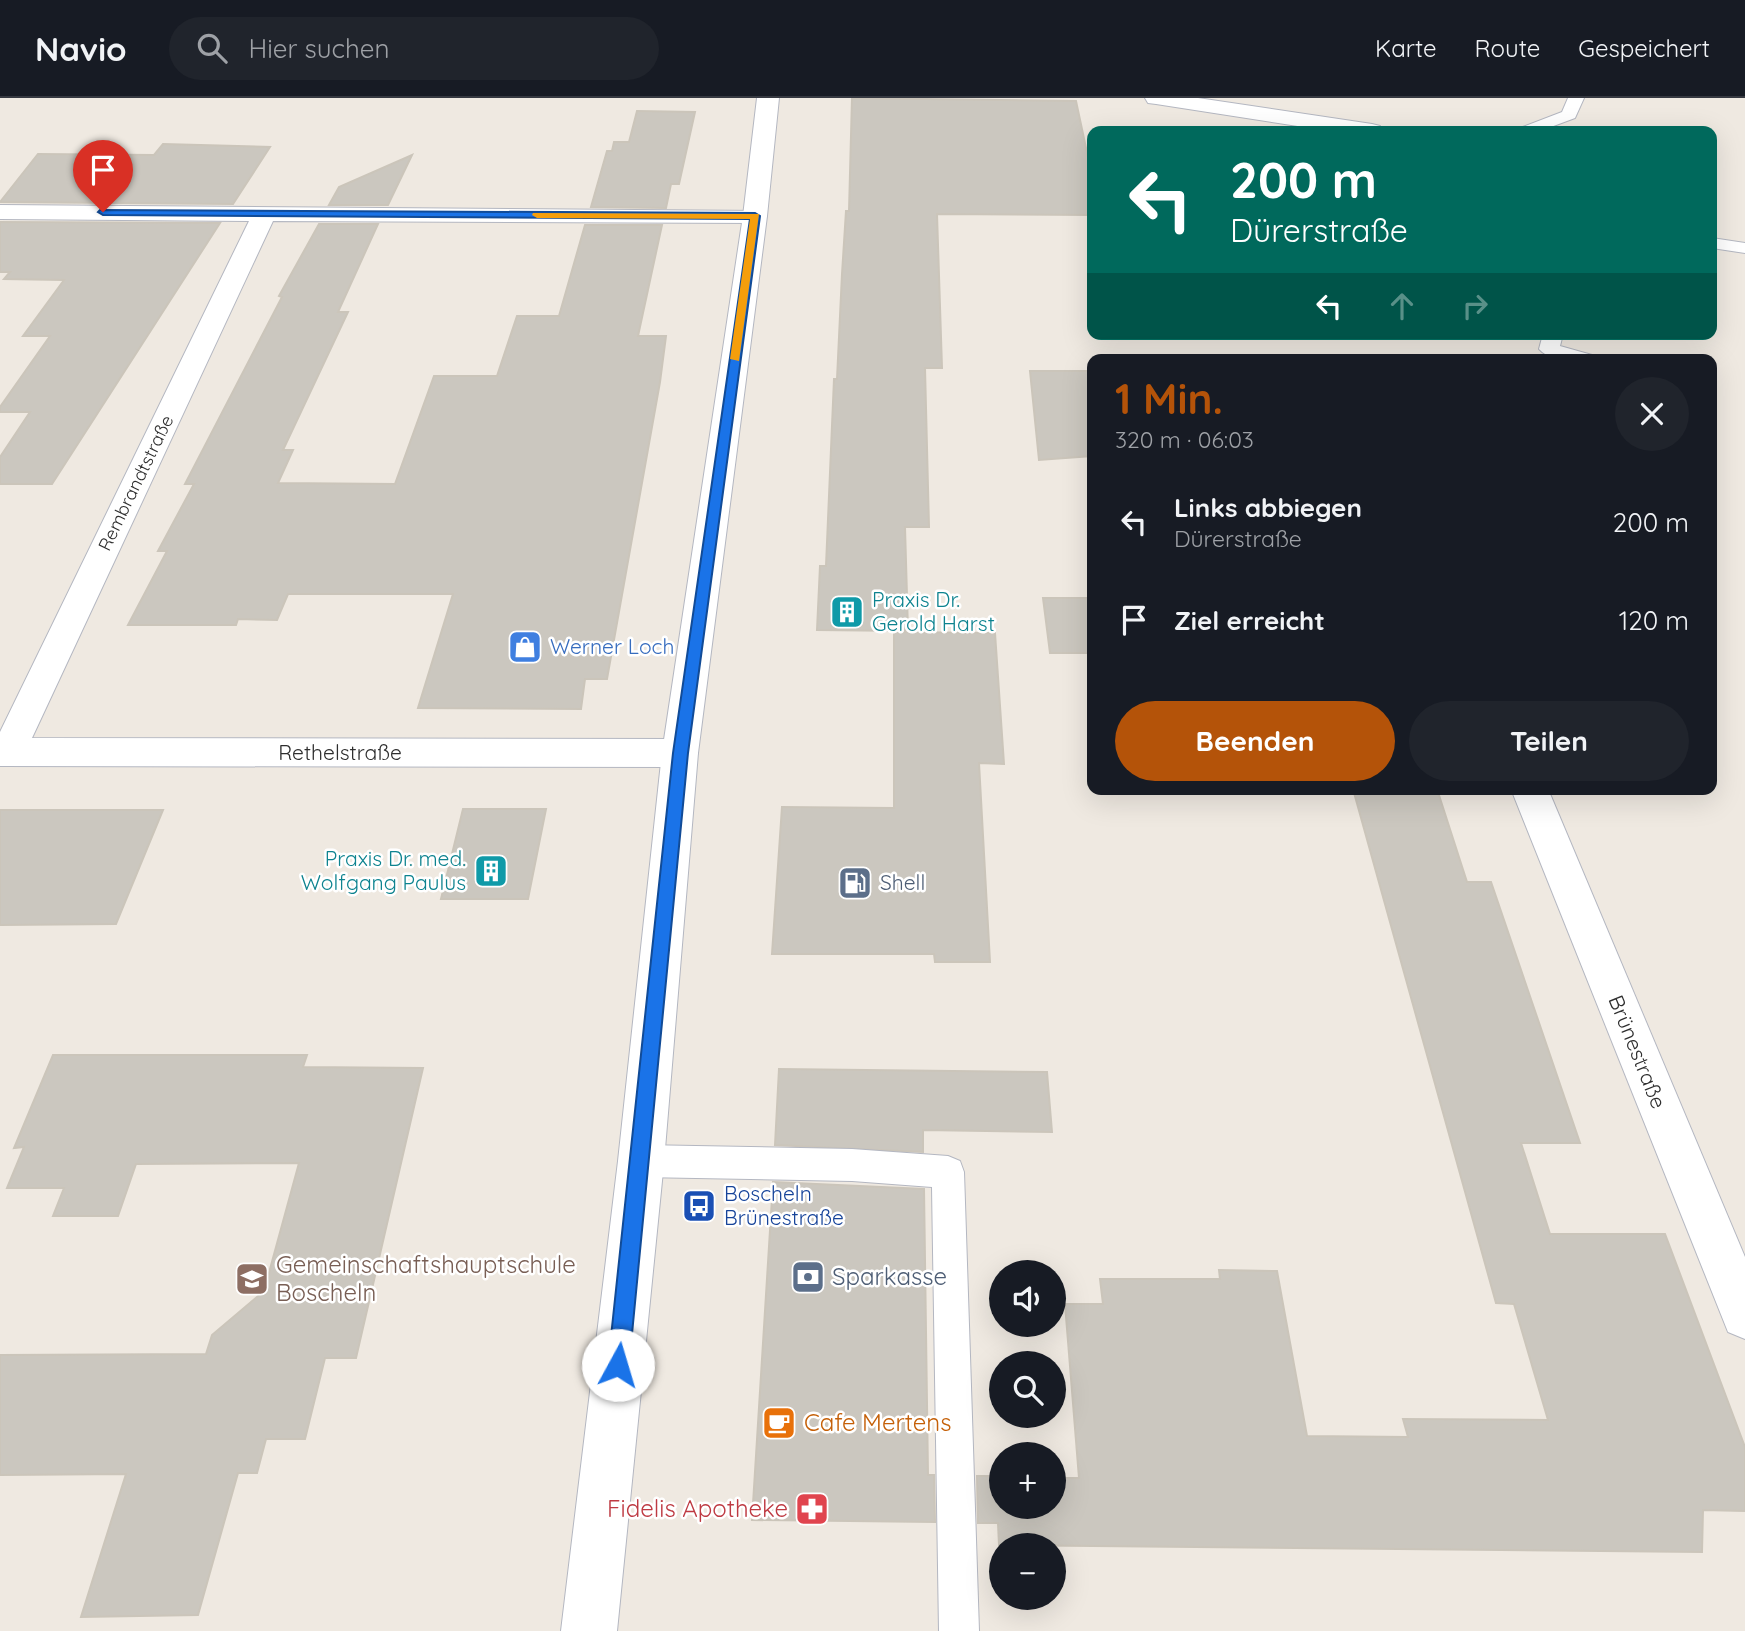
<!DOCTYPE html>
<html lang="de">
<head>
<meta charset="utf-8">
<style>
	body { margin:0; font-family:Quicksand,sans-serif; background:#20242c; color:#f1f3f6; height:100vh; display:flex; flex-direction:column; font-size:26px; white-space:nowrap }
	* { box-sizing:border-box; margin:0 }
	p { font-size:23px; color:#9ea1a6 }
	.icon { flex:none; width:38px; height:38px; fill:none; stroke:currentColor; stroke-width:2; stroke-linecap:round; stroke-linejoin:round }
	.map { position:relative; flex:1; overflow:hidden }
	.details { position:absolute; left:1087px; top:256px; width:630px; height:441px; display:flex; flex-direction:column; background:#171b24; border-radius:14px; box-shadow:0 7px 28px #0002 }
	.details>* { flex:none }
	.top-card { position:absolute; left:1087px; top:28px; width:630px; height:214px; border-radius:14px; box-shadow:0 7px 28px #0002; background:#00695c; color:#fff; overflow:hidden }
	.buttons { position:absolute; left:989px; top:1162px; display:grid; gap:14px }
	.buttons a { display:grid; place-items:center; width:77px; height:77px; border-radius:50%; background:#171b24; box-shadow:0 7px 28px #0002; font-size:35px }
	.pin { position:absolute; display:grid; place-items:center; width:60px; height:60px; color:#fff; margin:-72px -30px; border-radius:50% 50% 50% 0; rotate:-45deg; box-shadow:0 0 7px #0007 }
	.pin .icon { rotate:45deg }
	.me { position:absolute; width:77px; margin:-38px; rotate:6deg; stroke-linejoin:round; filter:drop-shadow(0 0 5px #0008) }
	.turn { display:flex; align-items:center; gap:24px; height:147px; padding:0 28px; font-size:32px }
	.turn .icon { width:91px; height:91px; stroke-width:2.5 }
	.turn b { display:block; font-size:49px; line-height:60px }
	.lanes { display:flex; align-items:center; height:66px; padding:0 28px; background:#0003; justify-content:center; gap:35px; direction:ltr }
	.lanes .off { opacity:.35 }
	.round { display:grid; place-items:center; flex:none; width:74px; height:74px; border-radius:37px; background:#20242c }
	.overview { display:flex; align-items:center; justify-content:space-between; height:119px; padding:0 28px }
	h1 { font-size:42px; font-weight:700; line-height:52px; color:#b45309 }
	.primary-button { display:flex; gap:14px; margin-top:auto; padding:14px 28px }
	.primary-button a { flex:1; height:80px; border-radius:42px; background:#b45309; color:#fff; font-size:28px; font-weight:700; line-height:80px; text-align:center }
	.primary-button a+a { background:#20242c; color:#f1f3f6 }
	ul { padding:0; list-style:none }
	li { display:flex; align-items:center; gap:21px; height:98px; padding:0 28px }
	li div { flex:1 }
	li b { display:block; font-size:26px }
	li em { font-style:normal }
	header { display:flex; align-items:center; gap:42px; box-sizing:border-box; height:98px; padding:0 35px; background:#171b24; border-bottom:2px solid #363941 }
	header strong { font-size:33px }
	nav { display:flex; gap:38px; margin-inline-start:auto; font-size:24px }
	.search { width:490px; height:63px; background:#20242c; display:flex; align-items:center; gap:18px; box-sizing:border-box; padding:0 24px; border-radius:38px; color:#9ea1a6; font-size:26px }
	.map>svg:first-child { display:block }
	.building { fill:#cbc7bf; stroke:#cbc5ba; stroke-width:2 }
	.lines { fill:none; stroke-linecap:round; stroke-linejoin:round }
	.service-casing { stroke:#b4b7c1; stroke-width:2 }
	.minor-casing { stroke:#b4b7c1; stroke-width:2 }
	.secondary-casing { stroke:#b4b7c1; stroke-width:2 }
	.service { fill:#fff; fill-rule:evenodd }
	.minor { fill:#fff; fill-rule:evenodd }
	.secondary { fill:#fff; fill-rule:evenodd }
	.route { fill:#1a73e8; stroke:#114b97; stroke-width:2 }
	.slow { fill:#f59e0b }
	.labels { text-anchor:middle; stroke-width:5; stroke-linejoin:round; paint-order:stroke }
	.far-street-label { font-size:18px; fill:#2e2e2e; stroke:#fff }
	.culture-label { font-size:21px; fill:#0d838f; stroke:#fff; text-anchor:start }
	.shop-label { font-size:21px; fill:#366cbe; stroke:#fff; text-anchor:start }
	.street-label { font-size:21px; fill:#2e2e2e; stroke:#fff }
	.service-label { font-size:21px; fill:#4e5e75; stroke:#fff; text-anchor:start }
	.transit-label { font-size:21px; fill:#164399; stroke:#fff; text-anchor:start }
	.near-education-label { font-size:24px; fill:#785e54; stroke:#fff; text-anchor:start }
	.near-service-label { font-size:24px; fill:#4e5e75; stroke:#fff; text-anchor:start }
	.near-food-label { font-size:24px; fill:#c56008; stroke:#fff; text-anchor:start }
	.near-health-label { font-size:24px; fill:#be3a42; stroke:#fff; text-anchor:end }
</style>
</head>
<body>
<header>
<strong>Navio</strong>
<div class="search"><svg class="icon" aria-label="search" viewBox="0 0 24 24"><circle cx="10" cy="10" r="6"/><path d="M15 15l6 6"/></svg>Hier suchen</div>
<nav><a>Karte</a><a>Route</a><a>Gespeichert</a></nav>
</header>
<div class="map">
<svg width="1745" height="1533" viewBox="0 0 1745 1533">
	<rect width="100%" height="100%" fill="#efe9e1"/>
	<g class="building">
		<polygon points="852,0 1076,3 1092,78 1092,117 937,116 942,270 925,270 929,429 905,429 908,533 817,532 820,468 826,468 834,281 837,281 842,176 846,113 849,113"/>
		<polygon points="637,13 695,14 679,86 671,86 666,110 591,109 607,53 612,53 614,44 629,44"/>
		<polygon points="163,46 270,49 233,106 0,104 38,56 154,57"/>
		<polygon points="412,57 388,107 329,107 339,89"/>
		<polygon points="0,124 220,125 52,386 0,386 0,359 30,314 0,314 0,309 50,238 23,238 64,182 4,181 10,174 0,174"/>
		<polygon points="319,126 378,126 338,214 348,214 283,352 293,352 278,385 395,386 434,278 497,278 517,218 559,218 585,127 662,127 638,238 666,238 660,284 607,581 585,581 581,611 418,610 453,496 288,496 277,522 238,521 236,527 128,527 167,453 158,453 194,386 185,386 282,199 279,198"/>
		<polygon points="1030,273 1092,273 1092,358 1039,362"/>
		<polygon points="1043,500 1092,500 1092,555 1050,555"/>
		<polygon points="894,534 995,535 1004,666 979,665 990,864 935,864 934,856 772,856 782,709 894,710"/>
		<polygon points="1353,691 1437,691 1467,784 1491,784 1580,1045 1521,1045 1550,1136 1665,1136 1745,1349 1745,1413 1703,1412 1702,1454 999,1447 998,1425 978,1425 977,1378 1001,1378 1001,1409 1054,1409 1054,1380 1079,1380 1065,1206 1103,1206 1100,1181 1220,1181 1219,1172 1277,1173 1307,1338 1408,1339 1403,1321 1548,1322 1514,1206 1496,1205"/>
		<polygon points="463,711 546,711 528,801 441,801"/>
		<polygon points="0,712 163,712 116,826 0,827"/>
		<polygon points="53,957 307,957 303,969 423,970 356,1260 325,1260 305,1341 266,1341 257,1375 238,1375 198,1517 81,1519 126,1376 0,1377 0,1257 206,1256 212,1237 264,1193 299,1065 136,1066 118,1118 53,1118 64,1090 7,1090 24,1049 14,1050"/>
		<polygon points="779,971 1047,974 1052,1034 923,1032 923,1054 775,1047"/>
		<polygon points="773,1084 924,1091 928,1377 934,1377 935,1424 752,1422"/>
	</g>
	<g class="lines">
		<defs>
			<g id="service">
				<polygon points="1568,0 1584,0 1575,20 1540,33 1518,33 1520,30 1562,14"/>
				<polygon points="1712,140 1745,145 1745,155 1712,150"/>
				<path d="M1543 236H1563L1560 248 1592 257 1595 261C1578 261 1551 265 1539 251Z"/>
				<polygon points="641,1047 852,1051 948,1058 960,1063 964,1074 979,1533 939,1533 932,1089 852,1083 641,1079 629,1074 625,1063 629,1052"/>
			</g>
			<g id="minor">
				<polygon points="1145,0 1198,0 1372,26 1380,28 1383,33 1330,33 1156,6 1148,5"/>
				<polygon points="0,107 764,113 767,118 764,123 755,125 273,123 32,640 680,641 693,645 698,655 693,665 680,669 0,668 0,634 249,123 0,121"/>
				<polygon points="1511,691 1548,691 1745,1159 1745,1241 1728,1234"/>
			</g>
			<polygon id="secondary" points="757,0 779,0 767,118 698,655 664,1063 617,1533 561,1533 618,1063 662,655 743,118"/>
		</defs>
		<use href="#service" class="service-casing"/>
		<use href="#minor" class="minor-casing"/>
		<use href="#secondary" class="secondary-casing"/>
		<use href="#service" class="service"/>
		<use href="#minor" class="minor"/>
		<use href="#secondary" class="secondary"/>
	</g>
	<polygon class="route" points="100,112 755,115 760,118 688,655 629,1267 626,1274 618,1277 611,1274 608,1267 673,655 750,121 103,117 98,114"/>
	<polygon class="slow" points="533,115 759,116 739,263 730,261 750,121 537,120 532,117"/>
	<defs>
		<symbol id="building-square" viewBox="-11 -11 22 22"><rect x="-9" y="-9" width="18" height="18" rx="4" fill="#0f9aa8" stroke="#fff"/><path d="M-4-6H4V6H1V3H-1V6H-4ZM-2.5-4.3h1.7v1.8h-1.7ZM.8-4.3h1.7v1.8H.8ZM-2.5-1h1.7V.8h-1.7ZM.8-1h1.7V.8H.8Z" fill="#fff"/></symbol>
		<symbol id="shop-square" viewBox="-11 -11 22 22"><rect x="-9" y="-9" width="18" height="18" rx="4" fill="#3f7fe0" stroke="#fff"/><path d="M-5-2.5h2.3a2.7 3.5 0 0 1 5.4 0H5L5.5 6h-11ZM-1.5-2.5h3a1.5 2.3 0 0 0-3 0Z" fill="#fff"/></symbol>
		<symbol id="fuel-square" viewBox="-11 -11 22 22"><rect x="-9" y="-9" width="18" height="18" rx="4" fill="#5c6f8a" stroke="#fff"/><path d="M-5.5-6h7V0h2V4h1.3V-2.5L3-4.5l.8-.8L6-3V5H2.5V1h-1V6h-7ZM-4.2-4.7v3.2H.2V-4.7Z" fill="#fff"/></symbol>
		<symbol id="bus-square" viewBox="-11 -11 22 22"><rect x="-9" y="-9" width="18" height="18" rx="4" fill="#1a4fb4" stroke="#fff"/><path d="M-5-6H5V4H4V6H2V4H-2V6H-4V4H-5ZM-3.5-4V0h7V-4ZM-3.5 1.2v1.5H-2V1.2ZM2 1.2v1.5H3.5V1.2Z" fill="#fff"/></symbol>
		<symbol id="bank-square" viewBox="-11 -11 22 22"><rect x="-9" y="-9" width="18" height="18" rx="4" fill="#5c6f8a" stroke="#fff"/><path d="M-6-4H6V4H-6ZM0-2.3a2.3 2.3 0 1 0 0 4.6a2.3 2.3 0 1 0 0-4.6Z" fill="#fff"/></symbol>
		<symbol id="school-square" viewBox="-11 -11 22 22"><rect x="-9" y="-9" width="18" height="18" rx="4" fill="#8d6e63" stroke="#fff"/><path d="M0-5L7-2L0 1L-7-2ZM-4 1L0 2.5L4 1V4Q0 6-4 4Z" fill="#fff"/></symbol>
		<symbol id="cafe-square" viewBox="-11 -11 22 22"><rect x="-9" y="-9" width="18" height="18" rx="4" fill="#e8710a" stroke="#fff"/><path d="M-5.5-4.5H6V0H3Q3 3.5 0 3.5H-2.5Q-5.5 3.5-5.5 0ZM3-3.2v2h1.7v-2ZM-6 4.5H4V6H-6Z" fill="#fff"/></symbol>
		<symbol id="pharmacy-square" viewBox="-11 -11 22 22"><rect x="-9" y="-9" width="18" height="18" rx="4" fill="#e0444e" stroke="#fff"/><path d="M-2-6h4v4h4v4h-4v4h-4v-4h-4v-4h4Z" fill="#fff"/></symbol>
	</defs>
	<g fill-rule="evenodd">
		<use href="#building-square" x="828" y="495" width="38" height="38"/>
		<use href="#shop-square" x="506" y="530" width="38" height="38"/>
		<use href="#building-square" x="472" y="754" width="38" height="38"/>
		<use href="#fuel-square" x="836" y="766" width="38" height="38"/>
		<use href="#bus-square" x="680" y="1089" width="38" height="38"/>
		<use href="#bank-square" x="789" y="1160" width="38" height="38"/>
		<use href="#school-square" x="233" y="1162" width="38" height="38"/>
		<use href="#cafe-square" x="760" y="1306" width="38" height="38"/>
		<use href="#pharmacy-square" x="793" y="1392" width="38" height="38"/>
	</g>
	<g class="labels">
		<g class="far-street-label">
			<text transform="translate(136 385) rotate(-64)" y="6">Rembrandtstraße</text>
		</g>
		<g class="culture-label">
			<text x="872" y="509">Praxis Dr.<tspan x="872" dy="24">Gerold Harst</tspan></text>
			<text x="466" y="768" text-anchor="end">Praxis Dr. med.<tspan x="466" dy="24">Wolfgang Paulus</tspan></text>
		</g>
		<g class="shop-label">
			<text x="550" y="556">Werner Loch</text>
		</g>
		<g class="street-label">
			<text x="340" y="662">Rethelstraße</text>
			<text transform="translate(1637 954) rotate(68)" y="7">Brünestraße</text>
		</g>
		<g class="service-label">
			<text x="880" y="792">Shell</text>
		</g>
		<g class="transit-label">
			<text x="724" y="1103">Boscheln<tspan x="724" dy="24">Brünestraße</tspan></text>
		</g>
		<g class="near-education-label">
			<text x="276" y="1175">Gemeinschaftshauptschule<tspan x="276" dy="28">Boscheln</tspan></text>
		</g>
		<g class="near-service-label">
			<text x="832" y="1187">Sparkasse</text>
		</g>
		<g class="near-food-label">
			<text x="804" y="1333">Cafe Mertens</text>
		</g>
		<g class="near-health-label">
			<text x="788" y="1419">Fidelis Apotheke</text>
		</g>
	</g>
</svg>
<div class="buttons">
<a><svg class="icon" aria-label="sound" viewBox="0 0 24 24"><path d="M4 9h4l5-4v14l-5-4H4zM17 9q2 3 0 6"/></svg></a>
<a><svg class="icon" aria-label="search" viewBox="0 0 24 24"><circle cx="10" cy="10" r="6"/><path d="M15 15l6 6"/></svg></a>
<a>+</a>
<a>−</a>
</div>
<div class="pin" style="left:103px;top:114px;background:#d93025"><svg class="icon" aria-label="arrive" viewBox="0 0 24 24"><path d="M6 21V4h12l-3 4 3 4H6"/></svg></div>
<svg class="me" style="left:618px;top:1267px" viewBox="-20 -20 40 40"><circle r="19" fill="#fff"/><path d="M0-13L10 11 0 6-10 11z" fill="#1a73e8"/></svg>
<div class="top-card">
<div class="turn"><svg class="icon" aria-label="left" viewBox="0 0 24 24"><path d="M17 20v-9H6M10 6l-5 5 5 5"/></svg><div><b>200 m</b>Dürerstraße</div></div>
<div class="lanes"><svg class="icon" aria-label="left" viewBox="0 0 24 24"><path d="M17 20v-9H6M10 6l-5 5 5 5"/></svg><svg class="icon off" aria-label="ahead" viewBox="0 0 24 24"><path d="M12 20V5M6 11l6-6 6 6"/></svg><svg class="icon off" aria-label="right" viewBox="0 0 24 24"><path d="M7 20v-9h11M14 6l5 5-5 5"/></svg></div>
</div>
<section class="details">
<div class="overview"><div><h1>1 Min.</h1><p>320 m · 06:03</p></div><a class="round"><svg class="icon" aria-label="close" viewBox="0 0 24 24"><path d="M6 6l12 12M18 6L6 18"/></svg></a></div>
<ul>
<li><svg class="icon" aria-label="left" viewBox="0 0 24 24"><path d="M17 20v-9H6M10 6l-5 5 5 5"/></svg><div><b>Links abbiegen</b><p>Dürerstraße</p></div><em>200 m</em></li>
<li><svg class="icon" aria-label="arrive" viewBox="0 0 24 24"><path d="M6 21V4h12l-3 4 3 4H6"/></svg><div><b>Ziel erreicht</b></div><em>120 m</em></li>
</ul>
<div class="primary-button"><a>Beenden</a><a>Teilen</a></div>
</section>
</div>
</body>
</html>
